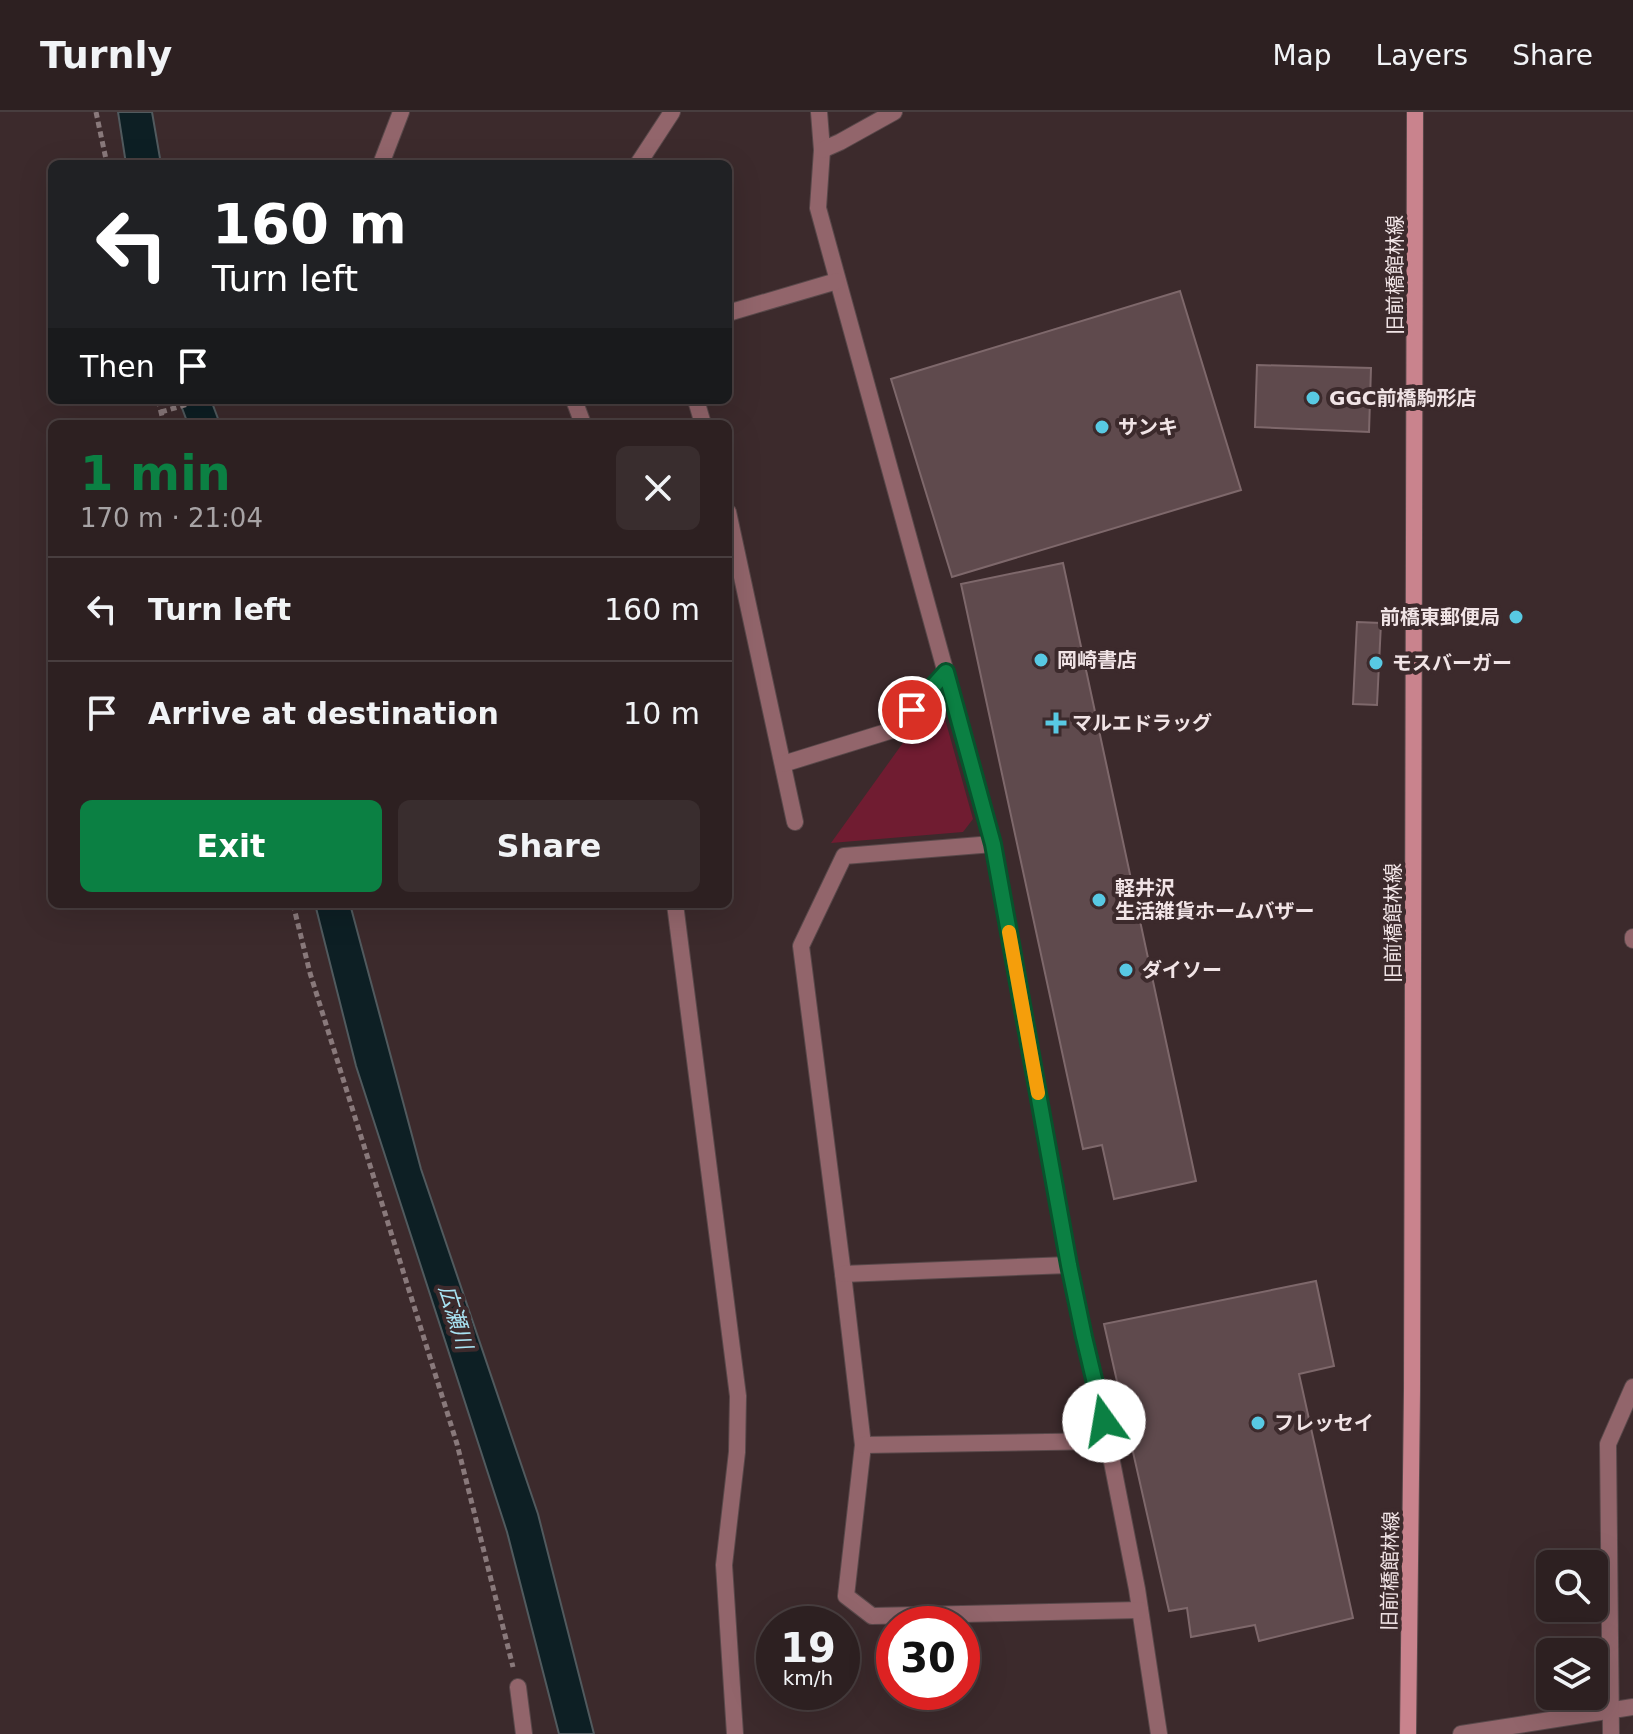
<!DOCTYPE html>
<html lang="en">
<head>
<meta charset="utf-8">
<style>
	body { margin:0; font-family:"DejaVu Sans","Noto Sans JP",sans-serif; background:#392d2e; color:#f1f3f6; height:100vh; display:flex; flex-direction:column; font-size:30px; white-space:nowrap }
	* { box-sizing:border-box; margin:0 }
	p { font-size:26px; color:#a7a3a5 }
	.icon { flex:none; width:44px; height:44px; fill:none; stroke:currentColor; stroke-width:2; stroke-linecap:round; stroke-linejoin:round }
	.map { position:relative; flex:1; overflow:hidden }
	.drawer { position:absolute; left:48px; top:308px; width:684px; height:488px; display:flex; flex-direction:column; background:#2d2021; border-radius:12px; box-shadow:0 8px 32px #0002,0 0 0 2px #483e3f }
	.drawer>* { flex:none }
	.top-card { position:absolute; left:48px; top:48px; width:684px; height:244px; border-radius:12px; box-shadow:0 8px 32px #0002,0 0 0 2px #483e3f; background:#202124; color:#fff; overflow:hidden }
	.buttons { position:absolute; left:1536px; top:1438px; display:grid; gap:16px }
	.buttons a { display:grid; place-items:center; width:72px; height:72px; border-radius:12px; background:#2d2021; box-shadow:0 8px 32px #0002,0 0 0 2px #483e3f; font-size:40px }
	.speed { position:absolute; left:756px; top:1494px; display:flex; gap:16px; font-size:40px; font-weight:700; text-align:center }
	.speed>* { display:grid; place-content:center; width:104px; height:104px; border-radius:50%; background:#2d2021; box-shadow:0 8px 32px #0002,0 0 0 2px #483e3f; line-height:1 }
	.speed small { font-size:20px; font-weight:400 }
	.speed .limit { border:12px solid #d22; background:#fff; color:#111 }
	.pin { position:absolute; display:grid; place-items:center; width:68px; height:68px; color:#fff; margin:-34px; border:4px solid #fff; border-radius:50%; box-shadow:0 2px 8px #0007 }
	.me { position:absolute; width:88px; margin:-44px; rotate:347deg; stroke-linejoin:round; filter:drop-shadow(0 0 6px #0008) }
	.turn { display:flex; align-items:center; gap:28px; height:168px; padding:0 32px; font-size:36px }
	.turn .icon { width:104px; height:104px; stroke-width:2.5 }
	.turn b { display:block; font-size:56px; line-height:68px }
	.then { display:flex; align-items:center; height:76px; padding:0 32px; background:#0003; gap:16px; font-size:30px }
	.round { display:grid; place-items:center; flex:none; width:84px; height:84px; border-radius:12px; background:#392d2e }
	.summary { display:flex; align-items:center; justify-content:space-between; height:136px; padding:0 32px }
	h1 { font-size:48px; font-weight:800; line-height:60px; color:#0b8043 }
	.button { display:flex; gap:16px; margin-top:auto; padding:16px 32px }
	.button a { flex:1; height:92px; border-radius:12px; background:#0b8043; color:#fff; font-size:32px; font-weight:800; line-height:92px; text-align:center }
	.button a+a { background:#392d2e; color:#f1f3f6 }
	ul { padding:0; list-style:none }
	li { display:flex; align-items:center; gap:24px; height:104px; padding:0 32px; border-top:2px solid #483e3f }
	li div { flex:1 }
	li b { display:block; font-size:30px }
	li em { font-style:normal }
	header { display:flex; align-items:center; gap:48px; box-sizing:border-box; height:112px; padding:0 40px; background:#2d2021; border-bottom:2px solid #483e3f }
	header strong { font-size:38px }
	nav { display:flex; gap:44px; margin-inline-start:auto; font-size:28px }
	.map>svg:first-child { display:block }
	.green { fill:#701c31 }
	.water { fill:#0d1f24; stroke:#515a5e; stroke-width:2 }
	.building { fill:#5f4a4d; stroke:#7e686b; stroke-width:2 }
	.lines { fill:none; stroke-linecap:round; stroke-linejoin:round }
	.lane-casing { stroke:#59484a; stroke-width:18 }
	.street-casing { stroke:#59484a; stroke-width:18 }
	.secondary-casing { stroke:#59484a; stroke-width:18 }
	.path { stroke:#89797b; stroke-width:5; stroke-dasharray:6 4; stroke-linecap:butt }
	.lane { stroke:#92656b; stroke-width:16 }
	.street { stroke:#92656b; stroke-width:16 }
	.secondary { stroke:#c9838d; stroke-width:16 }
	.route-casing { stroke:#07532c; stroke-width:20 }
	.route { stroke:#0b8043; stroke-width:14 }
	.slow { stroke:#f59e0b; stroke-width:14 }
	.poi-dot { fill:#58c9e3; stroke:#3c2a2c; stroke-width:3 }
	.labels { text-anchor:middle; stroke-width:8; stroke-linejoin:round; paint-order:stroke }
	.street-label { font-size:20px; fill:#f1e4e6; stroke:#3c2a2c }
	.poi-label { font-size:20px; font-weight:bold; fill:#f1e4e6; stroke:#3c2a2c; text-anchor:start }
	.water-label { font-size:22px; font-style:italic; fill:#a9e4f4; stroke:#3c2a2c }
</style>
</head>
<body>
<header>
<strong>Turnly</strong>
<nav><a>Map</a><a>Layers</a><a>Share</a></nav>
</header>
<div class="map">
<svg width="1633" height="1622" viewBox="0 0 1633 1622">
	<rect width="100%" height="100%" fill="#3c2a2c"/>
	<polygon class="green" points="928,596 943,600 973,707 963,720 831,731"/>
	<g class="water">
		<polygon points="118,0 152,0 161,52 126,52"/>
		<polygon points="179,288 211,288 220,312 188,312"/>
		<polygon points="315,792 350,792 421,1057 538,1402 594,1622 559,1622 507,1420 356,954"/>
	</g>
	<g class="building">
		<polygon points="1180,179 1241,378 952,465 891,267"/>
		<polygon points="1257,253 1371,256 1369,320 1255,315"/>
		<polygon points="1063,451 1196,1069 1114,1087 1102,1033 1083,1037 961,472"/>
		<polygon points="1357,510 1381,511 1377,593 1353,592"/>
		<polygon points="1316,1169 1334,1254 1299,1262 1353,1506 1259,1529 1255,1513 1191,1525 1187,1496 1169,1499 1104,1212"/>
	</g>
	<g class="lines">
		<defs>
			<polyline id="lane" points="518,1575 524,1622"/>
			<g id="street">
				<polyline points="819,0 822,38 818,96 993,732 1069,1153 1084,1225 1100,1289 1137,1477 1159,1622"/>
				<polyline points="822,38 840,30 894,0"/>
				<polyline points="381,52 401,0"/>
				<polyline points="638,52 672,0"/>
				<polyline points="728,201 837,169"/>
				<polyline points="574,288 583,312"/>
				<polyline points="696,288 703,312"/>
				<polyline points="728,400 795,710"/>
				<polyline points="783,652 896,617 946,560"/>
				<polyline points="993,732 844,744 801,834 843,1162 863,1333 846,1484 872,1504 1140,1498"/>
				<polyline points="675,792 738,1284 737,1340 724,1453 735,1622"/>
				<polyline points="1633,825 1633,828"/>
				<polyline points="843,1162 1069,1153"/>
				<polyline points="863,1333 1108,1329"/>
				<polyline points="1461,1622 1633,1595"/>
				<polyline points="1611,1622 1608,1332 1633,1275"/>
			</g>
			<polyline id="secondary" points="1408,1622 1412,1278 1415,0"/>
		</defs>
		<use href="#lane" class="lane-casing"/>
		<use href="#street" class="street-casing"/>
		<use href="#secondary" class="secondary-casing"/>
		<g class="path">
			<polyline points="96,0 107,52"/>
			<polyline points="158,288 164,312"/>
			<polyline points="161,300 202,288"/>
			<polyline points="293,792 310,861 457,1332 513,1555"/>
		</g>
		<use href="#lane" class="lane"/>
		<use href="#street" class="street"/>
		<use href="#secondary" class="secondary"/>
	</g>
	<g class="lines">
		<defs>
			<polyline id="route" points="912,598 946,560 993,732 1069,1153 1084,1225 1104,1309"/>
		</defs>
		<use href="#route" class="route-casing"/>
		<use href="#route" class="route"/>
		<polyline class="slow" points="1009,820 1038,981"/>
	</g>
	<g class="poi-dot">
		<circle cx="1313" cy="286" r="8"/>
		<circle cx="1102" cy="315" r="8"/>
		<circle cx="1516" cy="505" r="8"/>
		<circle cx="1041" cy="548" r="8"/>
		<circle cx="1376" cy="551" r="8"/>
		<path d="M1052 599h8v8h8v8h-8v8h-8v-8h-8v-8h8z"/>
		<circle cx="1099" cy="788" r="8"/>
		<circle cx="1126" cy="858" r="8"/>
		<circle cx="1258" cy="1311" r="8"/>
	</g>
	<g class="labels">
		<g class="street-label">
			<text transform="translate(1395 163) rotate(-90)" y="7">旧前橋館林線</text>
			<text transform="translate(1393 811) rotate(-90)" y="7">旧前橋館林線</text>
			<text transform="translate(1390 1459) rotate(-89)" y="7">旧前橋館林線</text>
		</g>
		<g class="poi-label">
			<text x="1329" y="293">GGC前橋駒形店</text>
			<text x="1118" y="322">サンキ</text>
			<text x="1500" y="512" text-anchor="end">前橋東郵便局</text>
			<text x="1057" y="555">岡崎書店</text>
			<text x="1392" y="558">モスバーガー</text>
			<text x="1072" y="618">マルエドラッグ</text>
			<text x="1115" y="783">軽井沢<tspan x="1115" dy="23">生活雑貨ホームバザー</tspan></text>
			<text x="1142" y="865">ダイソー</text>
			<text x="1274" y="1318">フレッセイ</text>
		</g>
		<g class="water-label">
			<text transform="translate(456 1205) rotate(73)" y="8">広瀬川</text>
		</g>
	</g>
</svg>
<div class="buttons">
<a><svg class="icon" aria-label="search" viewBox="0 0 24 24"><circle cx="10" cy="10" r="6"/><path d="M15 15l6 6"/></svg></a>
<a><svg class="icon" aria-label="layers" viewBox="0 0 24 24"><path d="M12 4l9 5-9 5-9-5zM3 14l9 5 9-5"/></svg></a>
</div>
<div class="speed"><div>19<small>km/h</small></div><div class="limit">30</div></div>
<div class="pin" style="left:912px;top:598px;background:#d93025"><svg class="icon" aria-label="arrive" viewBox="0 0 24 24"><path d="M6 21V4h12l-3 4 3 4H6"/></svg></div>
<svg class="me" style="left:1104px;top:1309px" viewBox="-20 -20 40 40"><circle r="19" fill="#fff"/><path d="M0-13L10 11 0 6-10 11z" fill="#0b8043"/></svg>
<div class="top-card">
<div class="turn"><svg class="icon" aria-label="left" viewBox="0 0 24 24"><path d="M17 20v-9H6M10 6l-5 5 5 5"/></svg><div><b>160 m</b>Turn left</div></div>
<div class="then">Then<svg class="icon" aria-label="arrive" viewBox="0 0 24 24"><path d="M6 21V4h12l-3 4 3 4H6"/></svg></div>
</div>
<section class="drawer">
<div class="summary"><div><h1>1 min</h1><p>170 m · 21:04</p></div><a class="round"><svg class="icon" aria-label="close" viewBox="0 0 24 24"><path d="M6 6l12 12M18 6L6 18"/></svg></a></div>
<ul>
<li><svg class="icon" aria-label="left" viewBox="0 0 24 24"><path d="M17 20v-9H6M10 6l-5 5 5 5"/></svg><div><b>Turn left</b></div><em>160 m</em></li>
<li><svg class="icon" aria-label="arrive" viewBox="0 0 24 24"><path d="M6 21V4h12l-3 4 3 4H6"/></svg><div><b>Arrive at destination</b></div><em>10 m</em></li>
</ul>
<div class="button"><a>Exit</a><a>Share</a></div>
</section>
</div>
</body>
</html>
